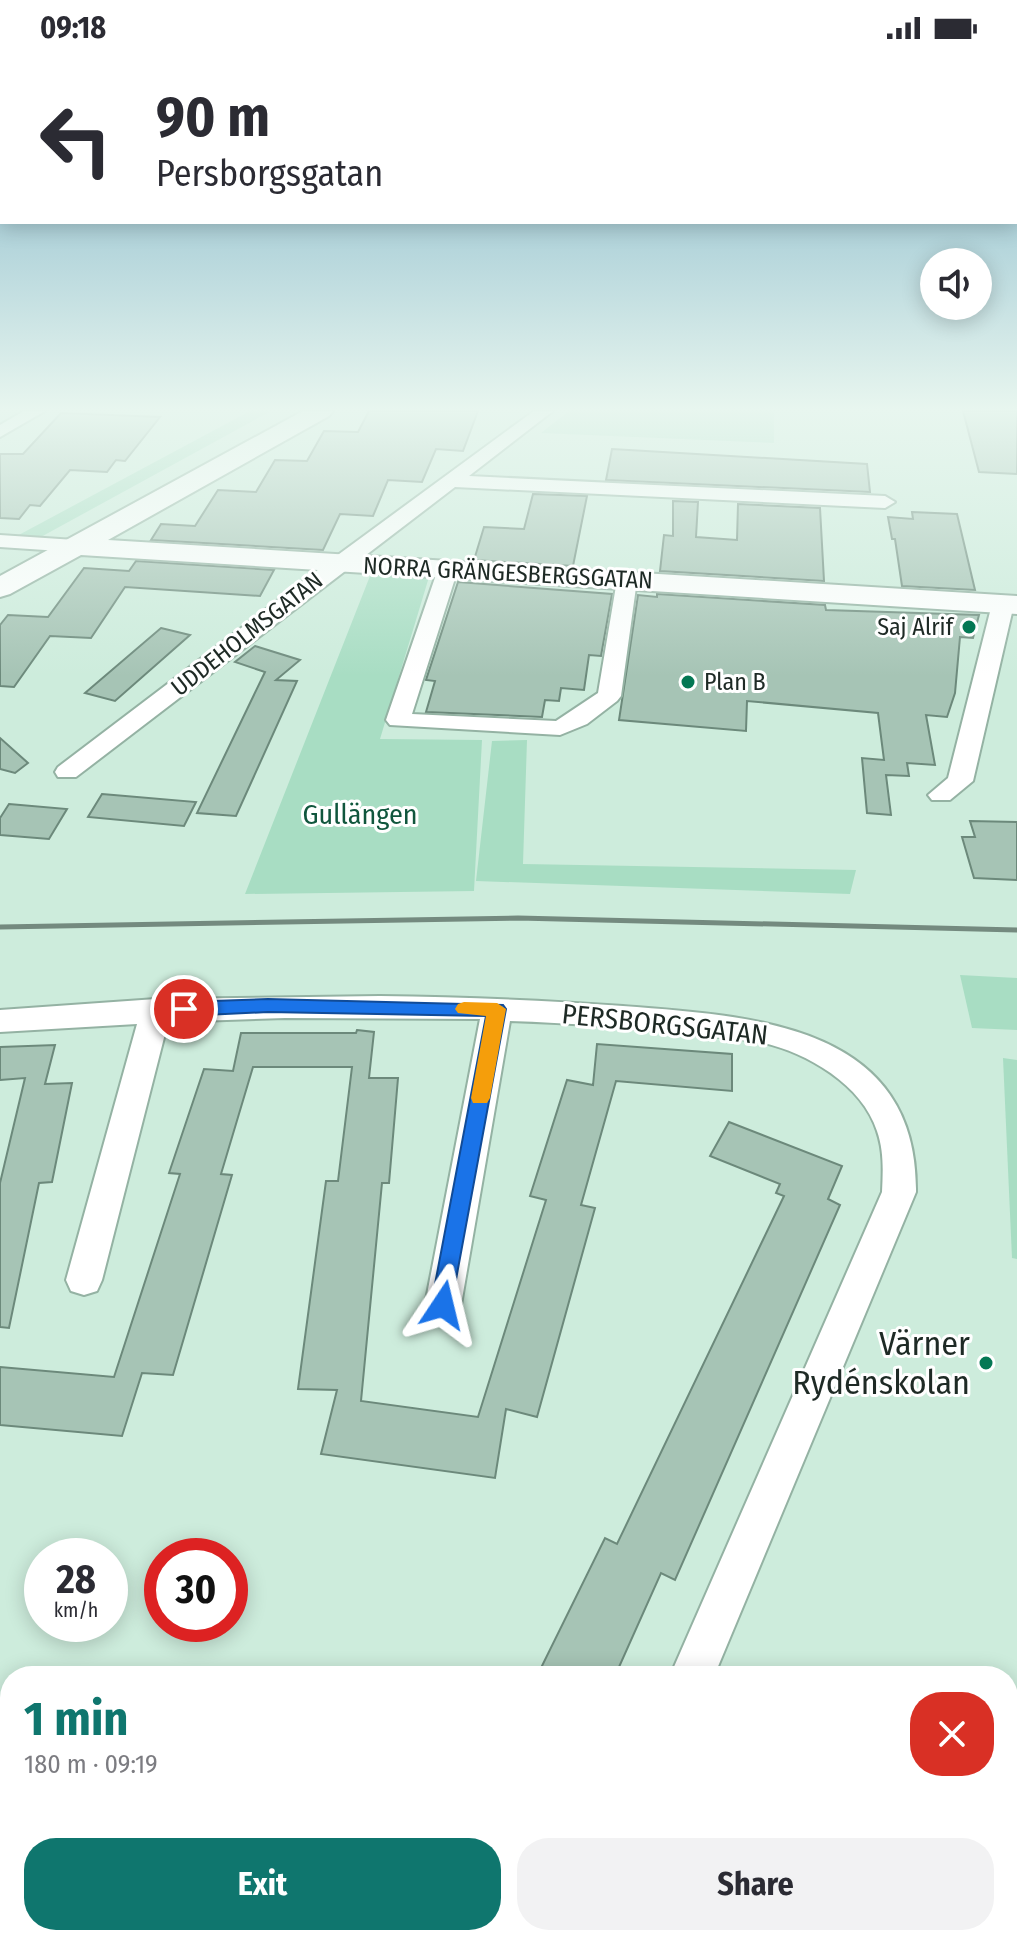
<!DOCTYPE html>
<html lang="en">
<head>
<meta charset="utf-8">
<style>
	body { margin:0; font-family:"Fira Sans Condensed",sans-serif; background:#f2f2f3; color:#2b2b33; height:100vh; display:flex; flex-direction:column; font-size:30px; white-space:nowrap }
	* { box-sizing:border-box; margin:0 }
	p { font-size:26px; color:#7c7c81 }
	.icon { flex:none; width:44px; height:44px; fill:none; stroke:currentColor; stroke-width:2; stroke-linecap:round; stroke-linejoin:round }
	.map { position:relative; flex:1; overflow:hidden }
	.side { position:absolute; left:0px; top:1610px; width:1018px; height:280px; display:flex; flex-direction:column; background:#fff; border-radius:32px 32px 0 0; box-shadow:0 4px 20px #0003 }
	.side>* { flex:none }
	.guide { position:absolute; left:0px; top:0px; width:1018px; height:168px; box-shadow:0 4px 20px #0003; background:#fff; color:#2b2b33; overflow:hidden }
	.buttons { position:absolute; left:920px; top:192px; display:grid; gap:16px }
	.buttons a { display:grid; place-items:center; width:72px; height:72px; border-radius:50%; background:#fff; box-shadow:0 4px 20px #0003; font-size:40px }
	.speed { position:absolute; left:24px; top:1482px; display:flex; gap:16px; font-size:40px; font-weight:700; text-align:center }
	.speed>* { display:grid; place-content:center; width:104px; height:104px; border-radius:50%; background:#fff; box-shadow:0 4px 20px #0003; line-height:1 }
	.speed small { font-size:20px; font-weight:400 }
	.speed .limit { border:12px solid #d22; background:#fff; color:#111 }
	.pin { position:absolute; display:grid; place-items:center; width:68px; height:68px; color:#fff; margin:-34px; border:4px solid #fff; border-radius:50%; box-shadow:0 2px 8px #0007 }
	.me { position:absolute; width:88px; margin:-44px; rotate:10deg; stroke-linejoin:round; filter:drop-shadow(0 0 6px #0008) }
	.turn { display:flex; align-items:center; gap:28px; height:168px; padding:0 24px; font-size:36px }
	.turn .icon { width:104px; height:104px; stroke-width:2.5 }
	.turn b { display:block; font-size:56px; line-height:68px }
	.round { display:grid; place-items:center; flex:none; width:84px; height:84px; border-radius:32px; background:#f2f2f3 }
	.headline { display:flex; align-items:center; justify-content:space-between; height:136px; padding:0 24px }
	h1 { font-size:48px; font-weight:700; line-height:60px; color:#0f766e }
	.button { display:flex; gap:16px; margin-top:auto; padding:16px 24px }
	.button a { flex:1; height:92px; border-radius:32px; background:#0f766e; color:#fff; font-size:32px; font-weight:700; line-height:92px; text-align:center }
	.button a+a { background:#f2f2f3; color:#2b2b33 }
	.status { display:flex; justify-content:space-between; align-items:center; height:56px; padding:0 40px; background:#fff; direction:ltr }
	.status svg { height:22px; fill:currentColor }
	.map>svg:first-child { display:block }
	.green { fill:#a8ddc3 }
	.building { fill:#a6c4b5; stroke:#6c897b; stroke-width:2 }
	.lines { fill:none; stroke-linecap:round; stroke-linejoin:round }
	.street-casing { stroke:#94b2a3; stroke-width:4 }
	.secondary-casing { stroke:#94b2a3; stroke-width:4 }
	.street { fill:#fff; fill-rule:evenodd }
	.secondary { fill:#fff; fill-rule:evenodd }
	.rail { stroke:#748a7f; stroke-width:5 }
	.route { fill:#1a73e8; stroke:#114b97; stroke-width:2 }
	.slow { fill:#f59e0b }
	.poi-dot { fill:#047854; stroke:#fff; stroke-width:3 }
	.labels { text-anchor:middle; stroke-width:6; stroke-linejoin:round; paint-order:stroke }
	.far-street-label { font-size:24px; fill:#1e2a25; stroke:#fff }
	.far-poi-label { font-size:24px; fill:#1e2a25; stroke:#fff; text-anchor:end }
	.park-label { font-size:28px; fill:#10563d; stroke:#fff }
	.street-label { font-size:28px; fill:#1e2a25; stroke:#fff }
	.near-poi-label { font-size:34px; fill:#1e2a25; stroke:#fff; text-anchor:end }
</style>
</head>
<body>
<div class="status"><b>09:18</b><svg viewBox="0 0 49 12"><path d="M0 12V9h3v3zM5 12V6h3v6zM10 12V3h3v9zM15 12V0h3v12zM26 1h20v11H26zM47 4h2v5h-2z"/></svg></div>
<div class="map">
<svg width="1017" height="1890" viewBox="0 0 1017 1890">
	<rect width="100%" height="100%" fill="#cdecdc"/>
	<g class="green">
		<polygon points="250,355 271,355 39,482 15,481"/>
		<polygon points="569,355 774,355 774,387 541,377"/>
		<polygon points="370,520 429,521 380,683 482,684 474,835 245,838"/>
		<polygon points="527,684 523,808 856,814 850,838 476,825 492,685"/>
		<polygon points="960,919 1017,922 1017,974 972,972"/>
		<polygon points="1003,1002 1017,1004 1017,1203 1012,1202"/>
	</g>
	<g class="building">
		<polygon points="369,355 478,355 463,395 436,393 422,426 388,424 373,460 340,458 323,494 151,484 161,468 195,470 218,434 256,436 275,404 307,405 324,375 358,376"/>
		<polygon points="963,355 1017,355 1017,418 979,416"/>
		<polygon points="61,357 160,361 125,405 116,404 107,416 70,414 40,450 30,449 19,463 0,462 0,398 23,398"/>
		<polygon points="612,393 867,408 870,436 606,424"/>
		<polygon points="533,438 587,440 573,510 474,504 484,471 524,473"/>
		<polygon points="673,445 698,446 696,481 737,484 738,448 820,452 824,525 660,515 664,479 673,480"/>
		<polygon points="912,456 957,458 975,534 902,530 895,483 892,483 888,461 913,463"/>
		<polygon points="136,505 274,514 260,540 125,531 91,582 50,580 14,631 0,630 0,569 8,559 48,561 84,512 129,515"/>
		<polygon points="458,526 612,538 601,600 589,599 584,634 561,632 559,645 545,644 542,661 426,656 435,625 426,624"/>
		<polygon points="657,538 825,549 826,554 979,559 973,582 960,581 955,637 947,661 926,659 935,709 907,707 909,720 886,719 891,759 867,757 862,702 884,704 878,657 747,645 746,675 619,664 638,539 657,541"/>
		<polygon points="161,572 190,579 115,645 85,637"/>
		<polygon points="255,590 300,604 276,624 297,625 236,760 197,757 265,616 235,606"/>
		<polygon points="0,682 28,707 15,717 0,713"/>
		<polygon points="102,738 196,746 184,770 88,761"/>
		<polygon points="9,748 67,753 49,783 0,779 0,762"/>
		<polygon points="970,765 1017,766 1017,824 974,822 962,781 975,781"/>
		<polygon points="357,974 374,976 369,1022 398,1022 389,1127 382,1127 361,1345 478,1361 546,1144 530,1140 567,1024 593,1029 597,988 732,998 732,1035 616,1025 581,1149 595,1152 537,1361 506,1353 495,1422 321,1398 337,1334 298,1333 326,1125 338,1125 352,1011 253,1011 221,1118 232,1119 173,1319 142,1317 122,1380 0,1369 0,1311 114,1321 180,1118 169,1117 204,1013 233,1015 241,977 356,977"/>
		<polygon points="55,989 45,1028 72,1027 52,1126 39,1127 9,1272 0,1271 0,1127 25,1022 0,1024 0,991"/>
		<polygon points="729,1066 842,1110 828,1143 840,1149 675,1524 661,1517 615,1620 537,1620 605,1482 617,1488 784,1140 776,1137 780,1128 710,1100"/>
	</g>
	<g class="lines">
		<defs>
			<g id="street">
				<polygon points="24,355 45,355 0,381 0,369"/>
				<polygon points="534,355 553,355 469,420 885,440 895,446 885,452 455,431 76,721 58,721 55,716 58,711 331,504"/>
				<polygon points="0,479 75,484 85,490 75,496 0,491"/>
				<polygon points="448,507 458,513 412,658 556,665 598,637 617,524 627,518 637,524 621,640 617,645 587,668 560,679 390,669 386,664 438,513"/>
				<polygon points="1003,542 1014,548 973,725 950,744 932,744 928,739 948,722 992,548"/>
				<path d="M380 940C461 941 542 944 623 950 750 960 918 967 916 1136L714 1620H670L882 1136C883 1115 884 1095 877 1075 862 1028 806 996 760 986 736 981 711 980 687 978 628 971 569 967 510 965L461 1249 456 1260 443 1265 430 1260 425 1249 480 963 285 962 168 966 102 1224 97 1235 84 1239 71 1235 66 1224 137 968 0 976V954L156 943Z"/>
				<polygon points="561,1880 611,1880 607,1890 557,1890"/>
			</g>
			<polygon id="secondary" points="303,355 333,355 329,360 108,484 1017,540 1017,558 81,499 10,538 0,541 0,520"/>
		</defs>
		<use href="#street" class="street-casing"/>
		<use href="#secondary" class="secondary-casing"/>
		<use href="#street" class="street"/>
		<use href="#secondary" class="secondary"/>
		<polyline class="rail" points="0,871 518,862 1017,874"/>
	</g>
	<linearGradient id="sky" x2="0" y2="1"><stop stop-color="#79b0c5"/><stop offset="0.57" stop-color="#e8f6ef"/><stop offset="1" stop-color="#e8f6ef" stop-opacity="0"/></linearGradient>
	<rect width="1017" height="620" fill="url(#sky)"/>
	<polygon class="route" points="268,943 503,949 506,953 450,1256 443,1259 435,1256 431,1249 486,960 268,956 184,960 175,953 184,946"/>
	<polygon class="slow" points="464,946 497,947 506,953 490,1042 487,1047 473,1047 471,1042 486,960 458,957 455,953 458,948"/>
	<g class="poi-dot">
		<circle cx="969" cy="571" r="8"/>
		<circle cx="688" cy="626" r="8"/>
		<circle cx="986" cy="1307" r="8"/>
	</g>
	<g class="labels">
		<g class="far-street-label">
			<text transform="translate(508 517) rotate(3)" y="8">NORRA GRÄNGESBERGSGATAN</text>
			<text transform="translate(247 578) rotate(-38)" y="8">UDDEHOLMSGATAN</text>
		</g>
		<g class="far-poi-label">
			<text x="953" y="579">Saj Alrif</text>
			<text x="704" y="634" text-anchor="start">Plan B</text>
		</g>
		<g class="park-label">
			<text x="360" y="768">Gullängen</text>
		</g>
		<g class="street-label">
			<text transform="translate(665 968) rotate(6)" y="10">PERSBORGSGATAN</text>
		</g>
		<g class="near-poi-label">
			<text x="970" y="1299">Värner<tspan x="970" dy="39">Rydénskolan</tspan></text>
		</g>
	</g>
</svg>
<div class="buttons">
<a><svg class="icon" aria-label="sound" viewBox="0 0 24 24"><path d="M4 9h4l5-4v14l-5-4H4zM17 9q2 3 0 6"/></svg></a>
</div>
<div class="speed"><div>28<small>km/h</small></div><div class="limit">30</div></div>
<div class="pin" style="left:184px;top:953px;background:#d93025"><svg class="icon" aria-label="arrive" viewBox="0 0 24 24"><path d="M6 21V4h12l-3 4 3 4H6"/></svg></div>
<svg class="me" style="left:443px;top:1249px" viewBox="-20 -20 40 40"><path d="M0-17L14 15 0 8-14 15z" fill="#1a73e8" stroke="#fff" stroke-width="4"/></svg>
<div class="guide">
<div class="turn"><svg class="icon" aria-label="left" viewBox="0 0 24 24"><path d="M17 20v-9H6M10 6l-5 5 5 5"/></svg><div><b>90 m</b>Persborgsgatan</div></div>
</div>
<section class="side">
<div class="headline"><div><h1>1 min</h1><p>180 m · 09:19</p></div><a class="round" style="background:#d93025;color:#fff"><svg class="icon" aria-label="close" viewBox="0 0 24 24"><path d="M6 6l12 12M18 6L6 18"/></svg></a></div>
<div class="button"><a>Exit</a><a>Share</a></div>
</section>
</div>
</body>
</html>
